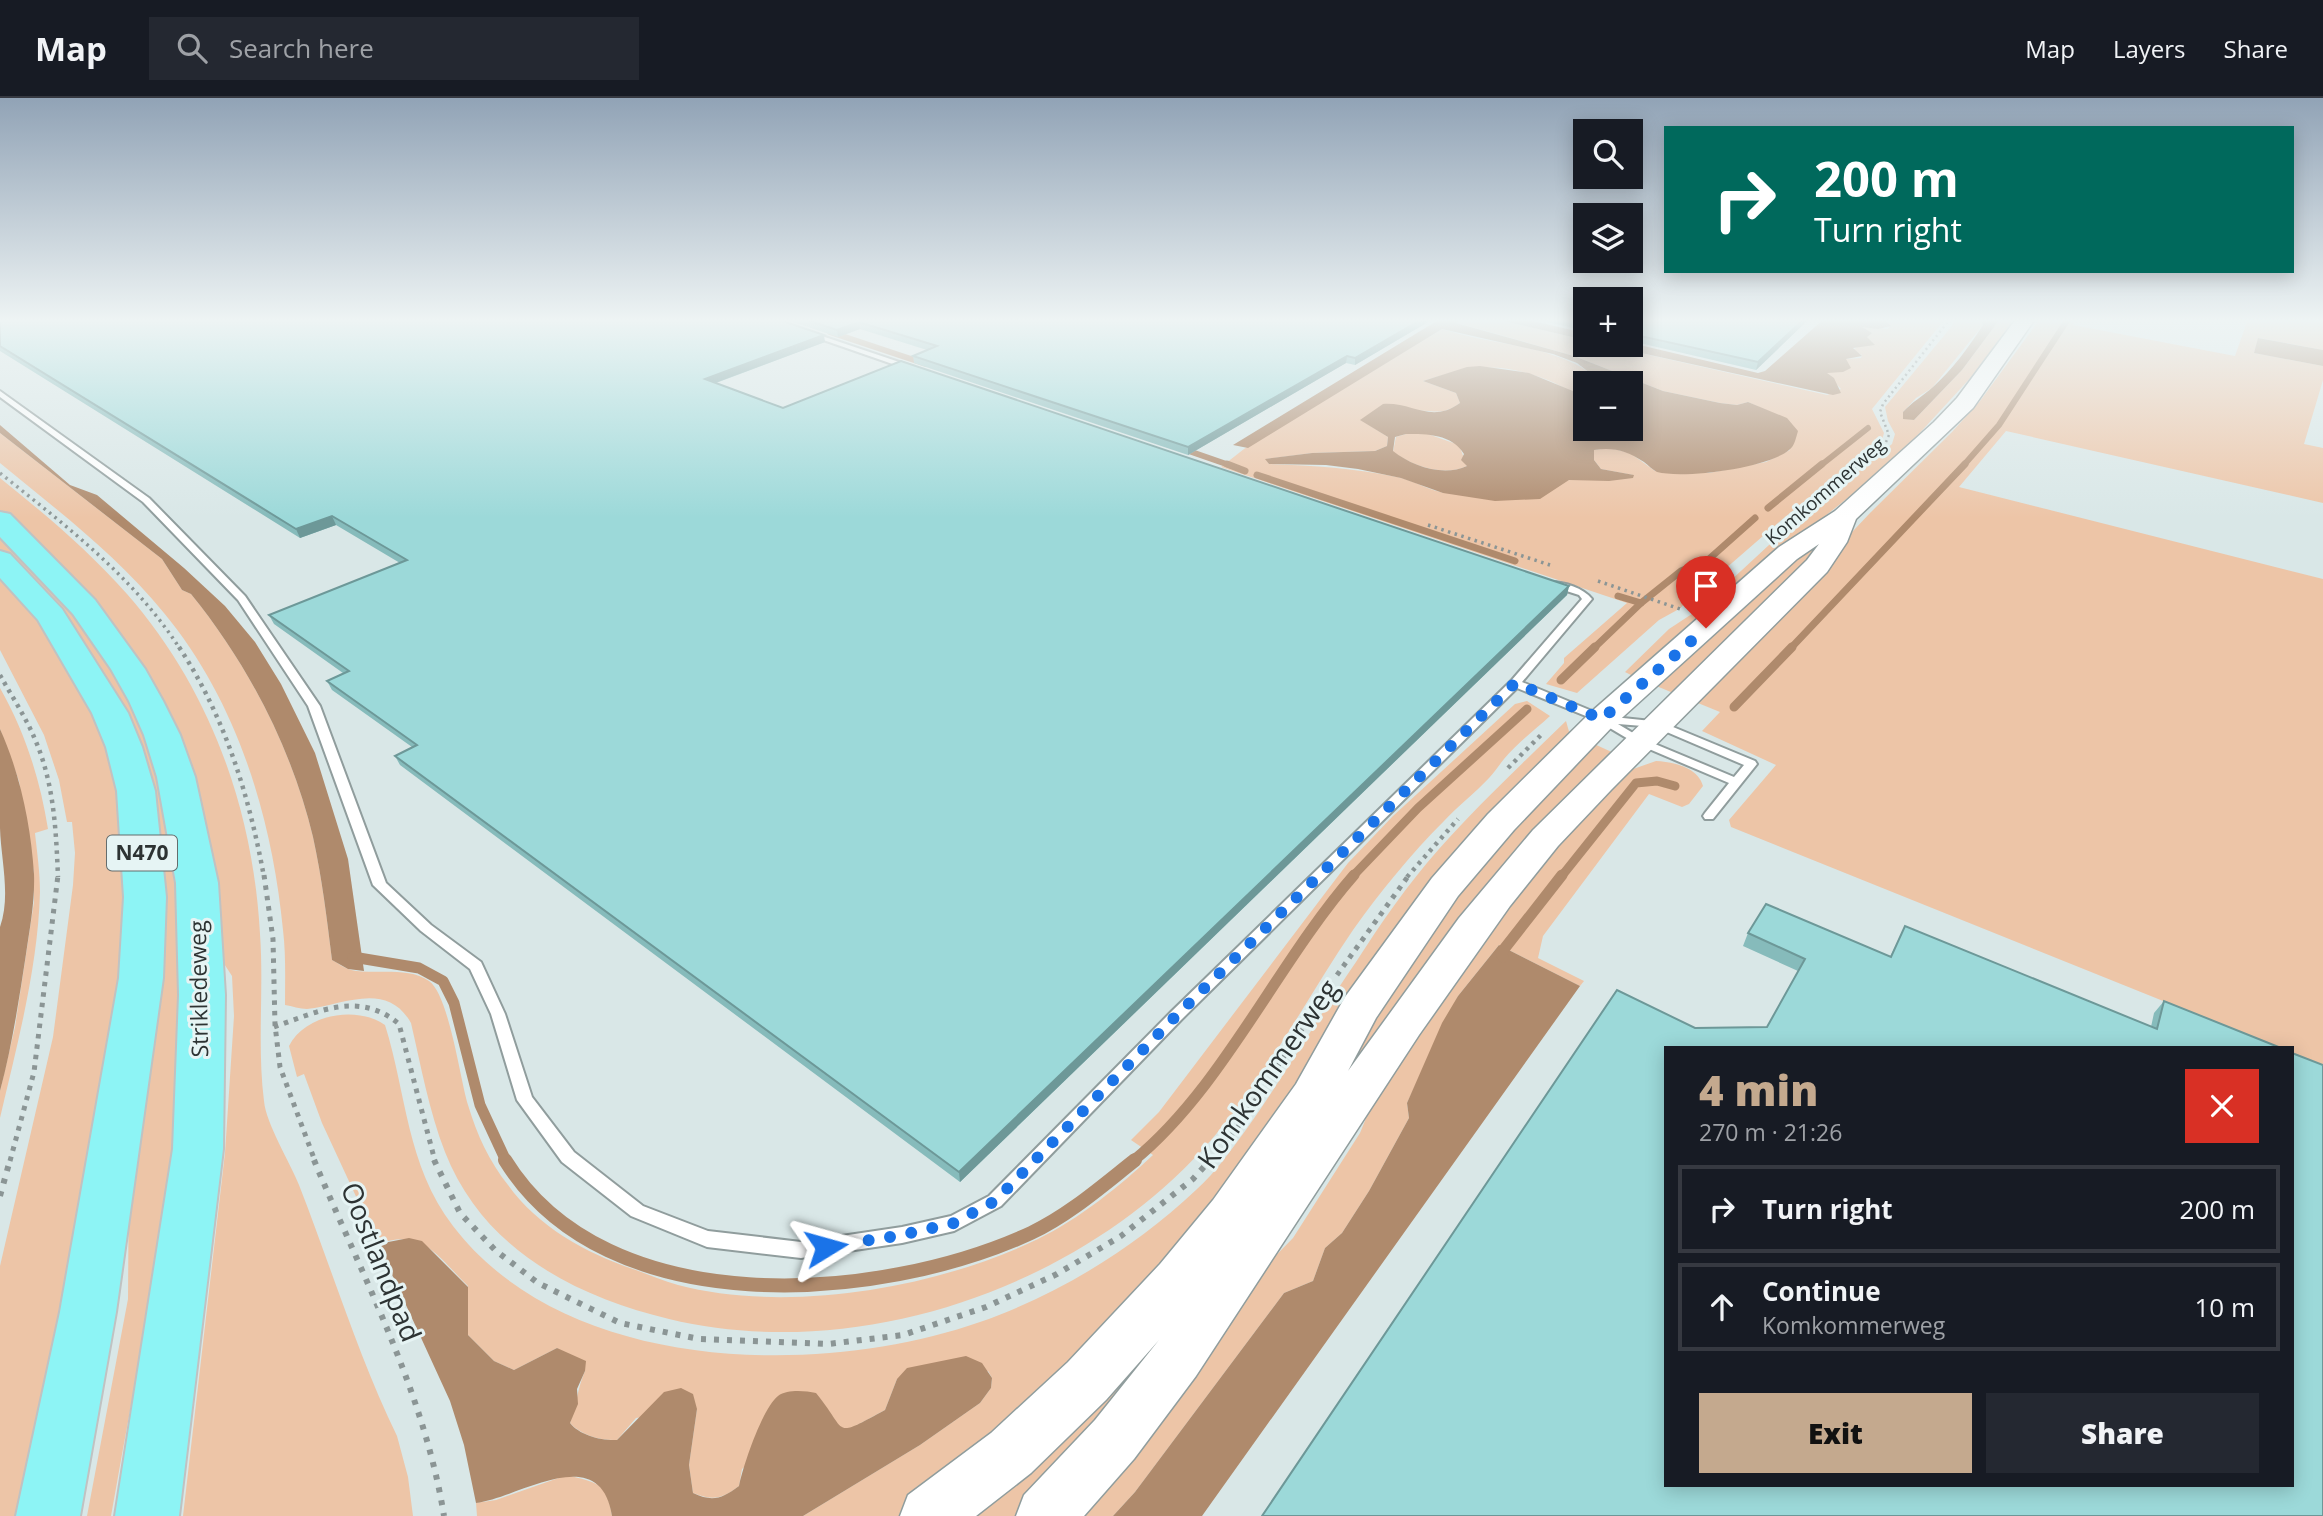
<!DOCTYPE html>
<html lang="en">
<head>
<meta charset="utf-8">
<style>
	body { margin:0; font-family:"Open Sans",sans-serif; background:#242831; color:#f1f3f6; height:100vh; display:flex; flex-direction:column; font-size:26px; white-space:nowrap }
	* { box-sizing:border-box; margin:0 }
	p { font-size:23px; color:#9ea1a6 }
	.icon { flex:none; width:38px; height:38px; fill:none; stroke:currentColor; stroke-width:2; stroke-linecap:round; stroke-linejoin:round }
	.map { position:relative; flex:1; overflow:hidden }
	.sheet { position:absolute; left:1664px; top:948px; width:630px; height:441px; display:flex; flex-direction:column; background:#171b24; border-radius:0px; box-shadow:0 4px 18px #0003 }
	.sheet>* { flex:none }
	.hud { position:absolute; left:1664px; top:28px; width:630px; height:147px; border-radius:0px; box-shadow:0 4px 18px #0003; background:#00695c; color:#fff; overflow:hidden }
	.controls { position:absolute; left:1573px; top:21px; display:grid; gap:14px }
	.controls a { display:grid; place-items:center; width:70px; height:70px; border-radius:0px; background:#171b24; box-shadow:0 4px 18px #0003; font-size:35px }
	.pin { position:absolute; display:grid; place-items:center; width:60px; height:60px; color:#fff; margin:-72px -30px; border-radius:50% 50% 50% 0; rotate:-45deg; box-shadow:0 0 7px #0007 }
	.pin .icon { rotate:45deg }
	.me { position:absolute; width:77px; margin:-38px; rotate:82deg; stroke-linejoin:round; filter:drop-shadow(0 0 5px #0008) }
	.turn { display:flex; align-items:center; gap:24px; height:147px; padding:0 35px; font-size:32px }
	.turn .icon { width:91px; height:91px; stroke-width:2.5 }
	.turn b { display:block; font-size:49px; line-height:60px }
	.round { display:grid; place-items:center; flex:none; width:74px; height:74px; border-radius:0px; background:#242831 }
	.head { display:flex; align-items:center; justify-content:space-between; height:119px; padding:0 35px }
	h1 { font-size:42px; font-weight:800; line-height:52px; color:#c4a98e }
	.primary-button { display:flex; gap:14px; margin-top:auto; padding:14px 35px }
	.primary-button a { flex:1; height:80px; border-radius:0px; background:#c4a98e; color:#111; font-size:28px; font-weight:800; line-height:80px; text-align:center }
	.primary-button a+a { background:#242831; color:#f1f3f6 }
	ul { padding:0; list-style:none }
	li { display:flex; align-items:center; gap:21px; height:88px; margin:0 14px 10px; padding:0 21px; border:4px solid #363941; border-radius:0px }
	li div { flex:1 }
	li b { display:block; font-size:26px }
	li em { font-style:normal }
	header { display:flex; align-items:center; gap:42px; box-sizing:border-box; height:98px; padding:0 35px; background:#171b24; border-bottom:2px solid #363941 }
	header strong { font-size:33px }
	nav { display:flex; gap:38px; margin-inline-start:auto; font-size:24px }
	.search { width:490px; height:63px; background:#242831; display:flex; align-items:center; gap:18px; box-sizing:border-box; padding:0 24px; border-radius:0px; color:#9ea1a6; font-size:26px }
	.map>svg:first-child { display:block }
	.green { fill:#edc5a7 }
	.water { fill:#af8a6c; fill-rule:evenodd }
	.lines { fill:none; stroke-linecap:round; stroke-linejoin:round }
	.stream-far4 { stroke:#af8a6c; stroke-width:6 }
	.stream-far3 { stroke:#af8a6c; stroke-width:7 }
	.stream-far2 { stroke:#af8a6c; stroke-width:9 }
	.stream-far1 { stroke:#af8a6c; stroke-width:11 }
	.stream { stroke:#af8a6c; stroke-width:14 }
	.service-casing { stroke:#909d9d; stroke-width:4 }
	.secondary-casing { stroke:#909d9d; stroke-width:3 }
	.primary-casing { stroke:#c0c2c2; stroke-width:4 }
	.path-far4 { stroke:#8b9595; stroke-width:2.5; stroke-dasharray:2 3.5; stroke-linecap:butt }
	.path-far3 { stroke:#8b9595; stroke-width:3.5; stroke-dasharray:2.5 4.5; stroke-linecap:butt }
	.path-far2 { stroke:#8b9595; stroke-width:4.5; stroke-dasharray:3.5 5; stroke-linecap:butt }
	.path-far1 { stroke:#8b9595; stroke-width:5; stroke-dasharray:4.5 6; stroke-linecap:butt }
	.path { stroke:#8b9595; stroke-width:6; stroke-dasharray:5 8; stroke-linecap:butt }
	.service { fill:#fff; fill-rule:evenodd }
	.secondary { fill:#fff; fill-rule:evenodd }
	.primary { fill:#8df4f5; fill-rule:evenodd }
	.wall { fill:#86bbbb }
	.shaded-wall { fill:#6d9898 }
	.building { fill:#9cd9d9; stroke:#6d9898; stroke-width:2 }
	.route { stroke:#1a73e8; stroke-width:12; stroke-dasharray:0 21.6 }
	.labels { text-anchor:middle; stroke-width:6; stroke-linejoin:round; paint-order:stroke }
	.far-street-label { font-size:19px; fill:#2d3333; stroke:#e6f4f4 }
	.shield { fill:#e6f4f4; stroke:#646d6d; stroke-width:2 }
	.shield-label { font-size:21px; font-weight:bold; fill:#2d3333 }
	.street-label { font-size:23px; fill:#2d3333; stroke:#e6f4f4 }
	.near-street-label { font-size:28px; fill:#2d3333; stroke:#e6f4f4 }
</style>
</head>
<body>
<header>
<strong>Map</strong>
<div class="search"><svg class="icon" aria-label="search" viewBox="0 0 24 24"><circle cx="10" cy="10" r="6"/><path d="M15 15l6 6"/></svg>Search here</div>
<nav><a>Map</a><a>Layers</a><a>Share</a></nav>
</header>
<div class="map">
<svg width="2323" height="1418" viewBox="0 0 2323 1418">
	<rect width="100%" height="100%" fill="#d9e7e7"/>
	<g class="green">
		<path d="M1460 221H1495L1585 242 1586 247H1605L1827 297 1841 291 1826 275 1846 261 1861 260 1862 257 1853 252 1868 241 1863 228 1887 231 1889 230 1885 222 1945 221 1872 311 1884 335 1882 342 1785 419 1679 511 1659 522 1577 595 1546 586 1564 565V560L1627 505 1221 369 1244 351 1442 231C1496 249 1559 245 1603 285H1586L1585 298C1571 295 1559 286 1545 281 1497 263 1470 268 1423 283L1456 295 1460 305C1439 320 1432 310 1411 313 1394 316 1378 319 1361 322L1388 339 1387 348 1375 353 1312 355 1266 361 1269 366C1313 368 1354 370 1397 379 1414 382 1430 394 1448 395 1489 400 1529 384 1570 382 1593 381 1610 383 1633 377L1601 371 1594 362 1593 352 1610 350 1630 355 1655 373 1709 375 1766 364 1790 352 1757 308 1748 304 1737 307 1720 305 1663 293 1574 258 1455 224Z"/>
		<polygon points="1955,221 1981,221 1983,227 1932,290 1916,300 1903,314 1903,320 1914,322 1962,272 2000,221 2014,221 1974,276 1916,339 1854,395 1785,450 1639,581 1625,574 1669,531 1701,510 1769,447 1892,346 1895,336 1888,323 1885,309 1952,228"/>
		<polygon points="2040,221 2076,221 2073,227 2235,258 2248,221 2323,221 2323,252 2259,240 2254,255 2323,268 2323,282 2304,346 2323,350 2323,405 2006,333 1959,389 2323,481 2323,968 2293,955 2292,950 2280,950 1731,729 1729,722 1776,667 1702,633 1720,614 1693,603 1870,415 1952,334 1980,303"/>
		<path d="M0 335 162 461 182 492 191 496C248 566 292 651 313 739 322 780 327 821 332 862 338 865 344 870 351 872 374 877 408 868 429 883 449 897 460 981 468 1007 477 1037 489 1063 508 1087 538 1129 586 1155 633 1171 648 1176 663 1183 678 1187 788 1216 937 1190 1038 1141 1079 1121 1120 1088 1153 1057L1131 1042 1159 1014 1348 765 1393 718 1515 606 1527 603 1550 618C1535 632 1517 645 1504 661 1499 667 1495 674 1489 680 1475 695 1458 708 1444 723 1411 756 1380 794 1353 832 1306 901 1267 978 1212 1041 1085 1188 860 1267 669 1221 574 1198 483 1151 445 1054 429 1013 421 968 411 925 387 882 343 907 307 911 300 911 292 908 285 907 285 882 286 857 283 832 272 719 237 603 164 515 117 457 57 412 0 365Z"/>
		<path d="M1406 336H1428L1459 347 1467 368C1443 379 1413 368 1393 354L1396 339Z"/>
		<path d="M0 380C45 416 89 453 127 496 210 591 253 710 260 836 264 891 257 948 264 1003 266 1026 290 1064 299 1087 331 1169 359 1260 397 1338L408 1379 413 1418H183L225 1055 234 918 232 878 208 841 154 596 0 414Z"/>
		<path d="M0 435C50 489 99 538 132 605 155 649 165 699 172 747 205 971 149 1198 111 1418H87L128 1201 129 1060 150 718 29 482 0 453Z"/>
		<polygon points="1813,441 1826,443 1678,597 1654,587"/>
		<path d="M0 478C46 532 89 588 111 657 155 795 110 978 80 1117 59 1217 38 1318 17 1418H0V1168L53 939 73 787 75 755 72 724H67L59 682 44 637 0 552Z"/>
		<path d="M0 590C25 634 40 681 48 731L35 735C37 754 40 774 40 794 38 870 17 947 0 1020V993L15 929 34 804V775L19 683 0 631Z"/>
		<path d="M1566 623 1570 637 1170 1172 901 1418H803L920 1347 980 1305 991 1290 992 1280 988 1273 897 1281 885 1312 850 1331 840 1330 821 1302 742 1371 739 1388C722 1401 713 1403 693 1395L689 1367 697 1311 636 1320 617 1342C602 1343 580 1337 570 1325 577 1307 577 1291 585 1273L557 1250 514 1272 494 1263 468 1237V1188C439 1160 423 1129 378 1146L322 1025 304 976 297 979 289 948C305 916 357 907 385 927 407 997 406 1066 453 1128 566 1276 819 1280 980 1224 1060 1196 1134 1150 1196 1092 1216 1074 1232 1051 1248 1029 1286 975 1319 918 1356 864 1381 825 1408 786 1439 751 1478 707 1523 665 1566 623Z"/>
		<polygon points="1592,645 1616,656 1224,1167 1022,1418 956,1418 1019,1367 1443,805"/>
		<path d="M1656 663C1673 664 1698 669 1703 688L1689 706 1682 709 1649 696 1543 838 1538 860 1584 883 1580 888 1499 847 1458 898 1407 1005 1409 1020 1369 1093 1342 1135 1325 1150 1313 1183 1284 1195 1135 1394 1113 1418H1067L1244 1190 1293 1140 1360 1035 1389 964 1472 844 1619 676Z"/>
		<path d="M567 1377C597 1385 607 1384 612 1418H477L476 1405 496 1402Z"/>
	</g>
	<g class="water">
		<path d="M1440 221H1460L1456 225 1574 258 1663 293 1720 305 1737 307 1748 304 1787 320 1798 333C1796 339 1795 348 1789 352 1768 370 1684 381 1657 374 1653 372 1648 367 1644 364 1627 353 1614 349 1594 352V362L1601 371 1634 377 1633 380 1609 383 1569 382 1540 401 1495 403 1443 395 1401 380 1358 371 1326 367 1269 366 1265 361 1312 355 1375 353 1387 348 1388 339 1360 322 1383 306C1413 304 1431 326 1460 305L1456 295 1423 283 1467 269 1480 268 1529 275 1585 298 1586 331H1631V285H1603L1577 265 1553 256 1442 231 1248 350 1233 347ZM1406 336C1427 336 1452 336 1464 356L1461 362 1467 368C1443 379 1412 368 1393 353L1395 339Z"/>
		<polygon points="1495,221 1524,221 1585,235 1585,242"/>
		<polygon points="1824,221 1901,221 1885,222 1891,228 1878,231 1862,229 1872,235 1867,239 1875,247 1853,250 1862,258 1846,261 1851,270 1843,274 1827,275 1834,280 1841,295 1833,297 1605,247 1631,245 1758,275 1765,273"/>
		<path d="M1981 221H2000L1962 272 1914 322 1903 321V314C1912 304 1923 298 1933 289 1952 272 1969 249 1983 227Z"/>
		<polygon points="2258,240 2323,252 2323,268 2254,255"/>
		<path d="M0 327 70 387 97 397 184 470 225 508 255 544 281 586 315 655 348 761 364 873 348 871 332 862C327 821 322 780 313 739 292 651 248 566 191 496L182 492 162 461 0 335Z"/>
		<path d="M0 631C20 675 31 728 34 776 35 803 30 829 26 856 19 902 12 948 0 993V829C11 798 1 762 0 730 0 697 0 664 0 631Z"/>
		<polygon points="1499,847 1580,888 1202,1418 1113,1418 1135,1394 1284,1195 1313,1183 1325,1150 1342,1135 1369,1093 1409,1020 1407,1005 1442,925 1458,898"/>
		<path d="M409 1140 422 1143 468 1189V1237L494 1263 514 1272 557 1250 586 1263 585 1273 577 1291 578 1306 570 1325C579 1337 602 1343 617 1342L664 1294 681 1290 693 1296 697 1311 689 1367 693 1395C712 1404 722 1401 739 1388 743 1368 762 1311 778 1298 788 1291 805 1293 816 1295 849 1335 831 1341 885 1312L897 1281 907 1270 966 1258 982 1265 992 1280 991 1290 980 1305 920 1347 803 1418H612C600 1342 521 1399 476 1405L464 1347 450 1303 378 1146Z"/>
	</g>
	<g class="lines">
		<g class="stream-far4">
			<polyline points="830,234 926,266"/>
			<polyline points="1183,351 1232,368"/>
			<polyline points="1820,368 1868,330"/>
			<polyline points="1963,368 1999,327 2068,221"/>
		</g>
		<g class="stream-far3">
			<polyline points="1227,366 1245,373"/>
			<polyline points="1257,377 1515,463"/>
			<polyline points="1768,410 1822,366"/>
			<polyline points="1618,498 1641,505"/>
			<polyline points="1593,551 1641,505 1681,473 1709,461 1755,420"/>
			<polyline points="1790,551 1965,366"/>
		</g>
		<g class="stream-far2">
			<polyline points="1561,582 1595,549"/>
			<polyline points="1734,609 1792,549"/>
			<polyline points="1352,779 1418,710 1527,611"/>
			<polyline points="1561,779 1636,685 1657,683 1675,688"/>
		</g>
		<g class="stream-far1">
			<polyline points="353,859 419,870 443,883 454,905 480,1007 506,1063"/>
			<polyline points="1503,859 1501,855 1562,777"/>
			<path d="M1133 1063C1222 991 1277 865 1354 777"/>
		</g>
		<path class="stream" d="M505 1062C606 1226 879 1205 1031 1135 1069 1117 1102 1088 1135 1062"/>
		<defs>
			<g id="service">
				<polygon points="809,235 813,235 914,269 907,271 809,237"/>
				<path d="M0 293 149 400 245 498 320 608 386 785 431 827 481 864 505 916 532 999 574 1054 643 1108 708 1133 801 1144 902 1129 951 1118 989 1098 1171 914 1511 583 1582 501 1579 497 1551 488V484C1565 484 1583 490 1592 501L1522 584 1604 618 1661 624 1755 663 1757 666 1713 721H1705L1703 718 1705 715 1729 685 1635 645 1598 623 1517 590 1181 922 1001 1108 954 1133 902 1145 801 1160 707 1149 631 1118 562 1064 517 1002 491 916 470 871 421 833 373 787 308 608 238 502 143 404 0 299ZM1618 626 1655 629 1744 667 1734 679 1643 641Z"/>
			</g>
			<path id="secondary" d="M2016 221H2035L1973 310 1856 421 1847 444 1827 474 1611 692 1558 748 1510 808 1419 937 1196 1278 1134 1361 1084 1418H1016L1024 1397 1095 1322 1159 1242 1106 1302 1031 1375 976 1418H900L908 1397 991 1335 1068 1264 1160 1166 1213 1102 1296 986 1345 899 1432 780 1488 716 1591 614 1779 449 1835 413 1934 324 1957 300ZM1819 446 1807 462 1533 732 1459 820 1348 973 1376 920 1458 798 1514 732 1613 628 1797 461Z"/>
			<g id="primary">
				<polygon points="0,414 10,416 95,502 145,571 163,603 180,637 195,679 218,785 225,897 223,1051 179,1418 115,1418 173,1051 179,897 176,785 157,679 144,637 129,603 111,571 73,516 0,439"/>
				<polygon points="0,453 10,456 62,511 128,615 142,649 155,693 166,799 163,880 116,1214 80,1418 16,1418 60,1214 119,880 124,799 117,693 106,649 92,615 38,522 0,480"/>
			</g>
		</defs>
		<use href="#service" class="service-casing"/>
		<use href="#secondary" class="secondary-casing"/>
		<use href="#primary" class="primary-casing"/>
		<g class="path-far4">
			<polyline points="1886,344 1889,337 1880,314 1883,306 1950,221"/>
			<polyline points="1857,368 1861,365"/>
		</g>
		<g class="path-far3">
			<path d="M0 375C66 428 134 479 180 551"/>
			<polyline points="1805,410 1859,366"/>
			<polyline points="1428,427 1550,467"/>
			<polyline points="1598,483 1683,512"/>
		</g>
		<g class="path-far2">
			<path d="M179 549C225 619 249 697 264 779"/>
			<path d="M0 577C11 597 25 618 34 639 54 684 56 731 58 779"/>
			<polyline points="1508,670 1541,637"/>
			<polyline points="1407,779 1458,721"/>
		</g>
		<g class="path-far1">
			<polyline points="264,777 273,841 275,927 280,969 315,1063"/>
			<polyline points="1337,877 1409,777"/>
			<path d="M274 929C317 914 359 892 399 926L435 1063"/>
			<polyline points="10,1063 34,974 58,777"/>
			<polyline points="1209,1063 1236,1032 1325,896"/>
		</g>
		<g class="path">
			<path d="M314 1062C362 1178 424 1293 444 1418"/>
			<polyline points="434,1062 460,1115 495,1152 538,1185 620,1225 699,1241 828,1246 903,1237 986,1209 1057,1176 1121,1138 1193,1081 1210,1062"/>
			<polyline points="0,1098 10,1062"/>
		</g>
		<use href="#service" class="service"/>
		<use href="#secondary" class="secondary"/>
		<use href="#primary" class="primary"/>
	</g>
	<g class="wall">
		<polygon points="0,221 825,244 716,285 783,310 1569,488 1567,497 960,1084 400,667 395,658 412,649 332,592 327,583 343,575 274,526 269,517 400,465 336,427 300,440 0,253"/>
		<polygon points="784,221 1433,221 1355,267 1346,265 1188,357 914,265 913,258 927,252 860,231 838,239"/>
		<polygon points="1534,221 1586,221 1586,233"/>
		<polygon points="1631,221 1809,221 1756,272 1631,243"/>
		<polygon points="1905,828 2151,929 2154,915 2164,903 2281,950 1695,930 1767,929 1798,873 1743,848 1748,835 1890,859"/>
	</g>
	<g class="shaded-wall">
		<polygon points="1422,221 1433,221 1355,267 1355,260"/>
		<polygon points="1804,221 1809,221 1756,272 1758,264"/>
		<polygon points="859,224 860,231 838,239 837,232"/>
		<polygon points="824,237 825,244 707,288 705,281"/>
		<polygon points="1347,258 1346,265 1188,357 1188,349"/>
		<polygon points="332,418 336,427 300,440 296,431"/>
		<polygon points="1569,488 1567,497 960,1084 959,1074"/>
	</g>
	<g class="building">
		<polygon points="0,221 777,221 824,237 705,281 783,310 901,263 1569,488 959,1074 395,658 417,647 327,583 349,573 269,517 407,462 332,418 296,431 0,248"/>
		<polygon points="804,221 1422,221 1355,260 1347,258 1188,349 913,258 937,248 859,224 837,232"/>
		<polygon points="1567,221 1586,221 1586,225"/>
		<polygon points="1631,221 1804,221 1758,264 1631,236"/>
		<polygon points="1766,806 1891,859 1905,828 2157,931 2164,903 2281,950 1666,950 1666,1388 2292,1388 2292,955 2323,967 2323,1418 1262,1418 1617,892 1695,930 1767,929 1805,861 1748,835"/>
	</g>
	<linearGradient id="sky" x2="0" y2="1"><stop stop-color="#91a3b6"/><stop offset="0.53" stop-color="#eef4f4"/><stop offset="1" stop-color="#eef4f4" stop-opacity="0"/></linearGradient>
	<rect width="2323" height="420" fill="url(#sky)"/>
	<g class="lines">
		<polyline class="route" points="826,1149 902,1137 954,1125 995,1103 1176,918 1515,585 1602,621 1706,530"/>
	</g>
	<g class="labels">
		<g class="far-street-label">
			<text transform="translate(1825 393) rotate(-41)" y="7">Komkommerweg</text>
		</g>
		<rect class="shield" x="107" y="737.5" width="70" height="35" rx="5"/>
		<g class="shield-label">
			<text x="142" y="762">N470</text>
		</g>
		<g class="street-label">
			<text transform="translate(199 891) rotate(-91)" y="8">Strikledeweg</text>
		</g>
		<g class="near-street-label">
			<text transform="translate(1268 976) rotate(-55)" y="10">Komkommerweg</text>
			<text transform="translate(381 1164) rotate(68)" y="10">Oostlandpad</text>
		</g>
	</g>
</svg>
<div class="controls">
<a><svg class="icon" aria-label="search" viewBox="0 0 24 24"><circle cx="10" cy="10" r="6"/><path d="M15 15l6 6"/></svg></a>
<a><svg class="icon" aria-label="layers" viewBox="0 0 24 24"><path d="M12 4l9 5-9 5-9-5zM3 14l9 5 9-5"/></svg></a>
<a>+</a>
<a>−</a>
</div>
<div class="pin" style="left:1706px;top:530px;background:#d93025"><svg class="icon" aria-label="arrive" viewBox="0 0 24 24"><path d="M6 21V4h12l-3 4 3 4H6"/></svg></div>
<svg class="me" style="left:826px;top:1149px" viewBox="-20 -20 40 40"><path d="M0-17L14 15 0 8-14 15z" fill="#1a73e8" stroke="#fff" stroke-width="4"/></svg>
<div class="hud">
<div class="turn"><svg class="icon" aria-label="right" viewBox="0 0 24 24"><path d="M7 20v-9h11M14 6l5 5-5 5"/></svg><div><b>200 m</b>Turn right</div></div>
</div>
<section class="sheet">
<div class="head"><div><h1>4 min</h1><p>270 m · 21:26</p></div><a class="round" style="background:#d93025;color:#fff"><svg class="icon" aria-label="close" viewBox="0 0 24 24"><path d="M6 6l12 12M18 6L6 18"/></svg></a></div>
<ul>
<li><svg class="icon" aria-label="right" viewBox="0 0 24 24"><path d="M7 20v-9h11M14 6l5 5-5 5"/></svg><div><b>Turn right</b></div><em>200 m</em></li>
<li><svg class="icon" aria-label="ahead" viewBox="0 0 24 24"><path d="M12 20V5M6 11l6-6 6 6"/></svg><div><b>Continue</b><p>Komkommerweg</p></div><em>10 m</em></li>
</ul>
<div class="primary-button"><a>Exit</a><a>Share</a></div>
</section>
</div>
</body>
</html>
